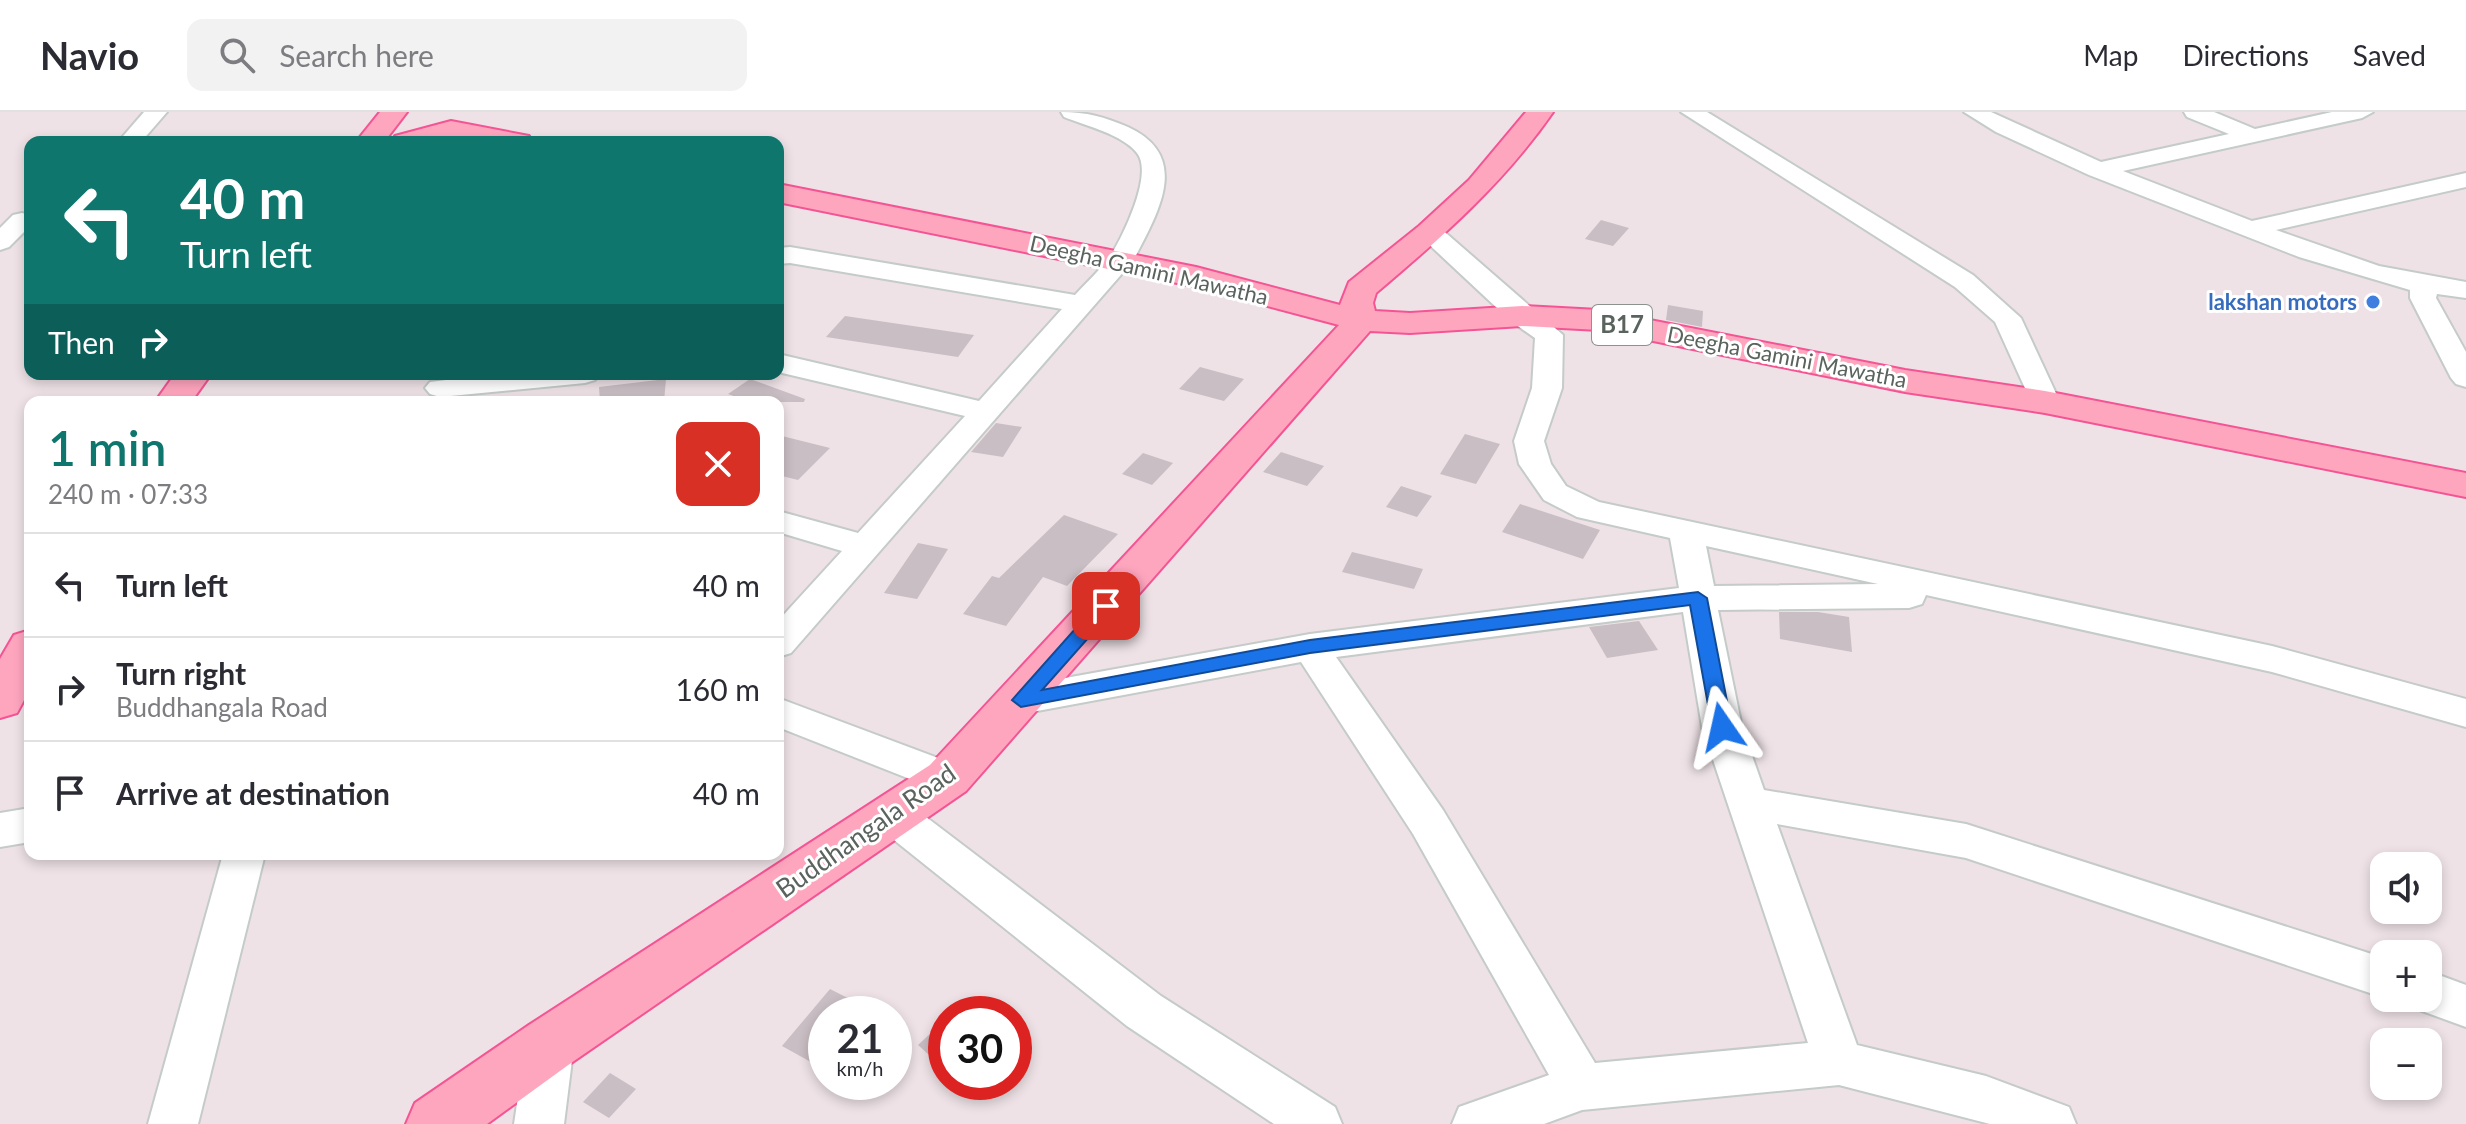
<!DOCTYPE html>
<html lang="en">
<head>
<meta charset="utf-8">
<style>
	body { margin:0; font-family:Lato,sans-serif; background:#f2f2f3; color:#2b2b33; height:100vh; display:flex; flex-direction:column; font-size:30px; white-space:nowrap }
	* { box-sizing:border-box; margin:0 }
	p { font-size:26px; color:#7c7c81 }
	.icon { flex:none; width:44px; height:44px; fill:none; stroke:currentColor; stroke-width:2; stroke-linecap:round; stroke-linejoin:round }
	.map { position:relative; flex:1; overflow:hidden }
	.panel { position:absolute; left:24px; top:284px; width:760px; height:464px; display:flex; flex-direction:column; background:#fff; border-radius:16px; box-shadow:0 4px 12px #0003 }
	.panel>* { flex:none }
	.banner { position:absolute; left:24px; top:24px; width:760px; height:244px; border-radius:16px; box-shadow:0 4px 12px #0003; background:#0f766e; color:#fff; overflow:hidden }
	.buttons { position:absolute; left:2370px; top:740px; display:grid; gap:16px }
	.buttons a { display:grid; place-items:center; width:72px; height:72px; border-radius:16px; background:#fff; box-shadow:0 4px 12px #0003; font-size:40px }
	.speed { position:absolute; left:808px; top:884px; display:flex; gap:16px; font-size:40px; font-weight:700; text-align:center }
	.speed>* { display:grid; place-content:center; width:104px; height:104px; border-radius:50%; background:#fff; box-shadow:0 4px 12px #0003; line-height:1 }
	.speed small { font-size:20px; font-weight:400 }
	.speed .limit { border:12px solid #d22; background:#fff; color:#111 }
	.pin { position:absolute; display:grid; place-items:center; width:68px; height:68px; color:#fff; margin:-34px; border-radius:16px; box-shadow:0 4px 12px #0006 }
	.me { position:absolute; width:88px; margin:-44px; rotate:349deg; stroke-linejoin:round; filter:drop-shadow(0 0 6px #0008) }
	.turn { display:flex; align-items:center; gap:28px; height:168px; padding:0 24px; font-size:36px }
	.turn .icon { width:104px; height:104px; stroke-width:2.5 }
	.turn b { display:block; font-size:56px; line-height:68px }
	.then { display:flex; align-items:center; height:76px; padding:0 24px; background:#0003; gap:16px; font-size:30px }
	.round { display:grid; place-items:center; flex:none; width:84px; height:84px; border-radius:16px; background:#f2f2f3 }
	.overview { display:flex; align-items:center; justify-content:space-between; height:136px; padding:0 24px }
	h1 { font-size:48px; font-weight:600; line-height:60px; color:#0f766e }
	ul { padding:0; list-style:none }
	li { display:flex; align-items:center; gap:24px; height:104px; padding:0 24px; border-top:2px solid #e1e1e2 }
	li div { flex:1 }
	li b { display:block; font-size:30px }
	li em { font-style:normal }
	header { display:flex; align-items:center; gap:48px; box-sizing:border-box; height:112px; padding:0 40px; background:#fff; border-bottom:2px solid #e1e1e2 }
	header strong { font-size:38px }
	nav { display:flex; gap:44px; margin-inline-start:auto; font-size:28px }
	.search { width:560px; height:72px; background:#f2f2f3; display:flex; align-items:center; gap:20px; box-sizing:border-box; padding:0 28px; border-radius:16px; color:#7c7c81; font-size:30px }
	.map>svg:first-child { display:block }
	.building { fill:#c9bec3 }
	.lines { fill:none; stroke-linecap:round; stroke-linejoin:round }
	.minor-casing { stroke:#c4cbc8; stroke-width:4 }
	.major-casing { stroke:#f55494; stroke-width:4 }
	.minor { fill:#fff; fill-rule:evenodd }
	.major { fill:#ffa6bf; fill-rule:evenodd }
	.route { fill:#1a73e8; stroke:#114b97; stroke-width:2 }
	.shop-dot { fill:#3f7fe0; stroke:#fff; stroke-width:3 }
	.labels { text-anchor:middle; stroke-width:6; stroke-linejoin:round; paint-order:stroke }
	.far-street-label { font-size:22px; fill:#5a635e; stroke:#fff }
	.far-shop-label { font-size:22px; font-weight:bold; fill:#366cbe; stroke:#fff; text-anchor:end }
	.shield { fill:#fff; stroke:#8c928e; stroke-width:2 }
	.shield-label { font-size:24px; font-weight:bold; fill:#5a635e }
	.street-label { font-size:26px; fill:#5a635e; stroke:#fff }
</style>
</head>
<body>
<header>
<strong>Navio</strong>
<div class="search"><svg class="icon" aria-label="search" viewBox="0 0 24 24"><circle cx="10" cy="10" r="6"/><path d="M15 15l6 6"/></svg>Search here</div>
<nav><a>Map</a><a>Directions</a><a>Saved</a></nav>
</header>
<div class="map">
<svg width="2466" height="1012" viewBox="0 0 2466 1012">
	<rect width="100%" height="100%" fill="#eee2e6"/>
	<g class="building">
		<polygon points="1601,108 1629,116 1613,134 1585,127"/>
		<polygon points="1668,193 1703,199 1702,215 1666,208"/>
		<polygon points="845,204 974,223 958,245 826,225"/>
		<polygon points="1200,255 1244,267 1224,289 1179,277"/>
		<polygon points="666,267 664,290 600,290 599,275"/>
		<polygon points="750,267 805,287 804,290 750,290 728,282"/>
		<polygon points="996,311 1022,315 1003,345 971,340"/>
		<polygon points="1465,322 1500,332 1476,372 1440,362"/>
		<polygon points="778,323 830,336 798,368 778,363"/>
		<polygon points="1281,340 1324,354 1307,374 1263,360"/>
		<polygon points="1143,341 1173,351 1152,373 1122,362"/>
		<polygon points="1401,374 1432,384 1417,405 1386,395"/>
		<polygon points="1520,392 1600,418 1583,447 1502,420"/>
		<polygon points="1064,403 1118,422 1067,474 1043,465 1006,514 963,502 992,464 999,466"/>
		<polygon points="918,431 948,437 917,487 884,481"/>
		<polygon points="1352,440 1423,457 1414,477 1342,460"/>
		<polygon points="1779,500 1818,500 1849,505 1852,540 1780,527"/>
		<polygon points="1639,509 1658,538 1607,546 1589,515"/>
		<polygon points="830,877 879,902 826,902 826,945 818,954 782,934"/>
		<polygon points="946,907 946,958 918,933"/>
		<polygon points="610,961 636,977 609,1006 583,990"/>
	</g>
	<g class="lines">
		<defs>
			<g id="minor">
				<polygon points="144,0 167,0 141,30 118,30"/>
				<path d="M1061 0C1087 0 1104 5 1128 15 1193 45 1157 102 1133 149L791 541 778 545V509L842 439 778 420V399L858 421 965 304 778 260V242L979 289 1062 197 790 151 778 152V136L790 135 1075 183C1086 171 1099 159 1109 146 1122 127 1154 62 1137 41 1122 22 1086 14 1064 5Z"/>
				<polygon points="1681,0 1707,0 1973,163 2021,206 2060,290 2056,296 2045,299 2034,296 1995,210 1955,175"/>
				<polygon points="1964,0 1991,0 2101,50 2229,22 2187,5 2184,0 2214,0 2255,17 2332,0 2373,0 2362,6 2123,59 2252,109 2466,61 2466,75 2276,118 2379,154 2466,170 2466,186 2437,182 2436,186 2466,240 2466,275 2456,272 2451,266 2410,186 2410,178 2299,145 2089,63 1996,20"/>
				<polygon points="22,101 30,103 30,114 9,135 0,138 0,116 13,103"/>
				<path d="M1430 113 1439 115 1563 223 1562 276 1544 329 1551 352 1566 374 1599 390 2272 534 2466 587V615L2272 560 1926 483 1922 492 1909 496 1718 498 1742 615 1764 678 1966 712 2384 846 2385 886 1966 746 1777 712 1857 933 1986 964 2069 995 2076 1012H1990L1839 973 1582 998 1544 1012H1452L1459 995 1549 963 1413 722 1301 550 1021 602 1007 598 1002 588 1007 578 1021 574 1310 522 1679 476 1670 426 1577 405 1544 388 1519 352 1514 329 1532 276 1535 226 1512 210 1421 125 1418 120 1421 115ZM1706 434 1878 472 1714 474ZM1683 500 1702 615 1808 931 1595 951 1443 698 1336 545Z"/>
				<polygon points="494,262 600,262 595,268 585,271 440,285 430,282 425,276 430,270"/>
				<polygon points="778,586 962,655 968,666 962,677 948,682 778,615"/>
				<polygon points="894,688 909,692 1161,884 1335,995 1342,1012 1274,1012 1127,914 879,716 873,704 879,692"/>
				<polygon points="30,696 30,730 0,735 0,701"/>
				<polygon points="223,742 265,742 198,1012 148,1012"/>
				<polygon points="2428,859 2466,873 2466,915 2411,895 2407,886 2428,886"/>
				<polygon points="550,910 567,916 574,932 564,1012 514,1012 526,932 533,916"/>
			</g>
			<g id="major">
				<polygon points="380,0 407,0 384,30 356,30"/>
				<path d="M1526 0H1553C1504 71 1441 126 1376 181L1373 191 1375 199 1410 201 1522 194 1599 198 1905 258 2045 279 2466 361V385L2045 301 1905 280 1599 218 1522 214 1410 221 1370 219 966 679 571 951 487 1012H406L415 991 529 913 930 653 1339 213 1192 174 778 90V72L1196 155 1340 193 1349 170 1419 114 1469 68Z"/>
				<polygon points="451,9 529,24 533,30 476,30 452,25 435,30 391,30 395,24"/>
				<polygon points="175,262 211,262 191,290 155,290"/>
				<polygon points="30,518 30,577 17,601 0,606 0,547 14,523"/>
			</g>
		</defs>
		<use href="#minor" class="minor-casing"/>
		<use href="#major" class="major-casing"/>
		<use href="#minor" class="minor"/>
		<use href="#major" class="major"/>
	</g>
	<polygon class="route" points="1698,480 1707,486 1732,615 1729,620 1715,620 1712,615 1690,493 1310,541 1021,595 1012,588 1100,489 1113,489 1115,494 1113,498 1042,578 1310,528"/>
	<circle class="shop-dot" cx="2373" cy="190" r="8"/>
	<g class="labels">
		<g class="far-street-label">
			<text transform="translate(1149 158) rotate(13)" y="8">Deegha Gamini Mawatha</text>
			<text transform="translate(1787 245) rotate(11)" y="8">Deegha Gamini Mawatha</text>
		</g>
		<g class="far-shop-label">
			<text x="2357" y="198">lakshan motors</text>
		</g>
		<rect class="shield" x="1592" y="193" width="60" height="40" rx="6"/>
		<g class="shield-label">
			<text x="1622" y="221">B17</text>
		</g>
		<g class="street-label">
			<text transform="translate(866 719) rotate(-35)" y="9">Buddhangala Road</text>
		</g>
	</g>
</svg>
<div class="buttons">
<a><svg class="icon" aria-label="sound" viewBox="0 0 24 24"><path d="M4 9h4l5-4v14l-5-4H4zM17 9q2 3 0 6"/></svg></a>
<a>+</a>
<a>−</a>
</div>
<div class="speed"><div>21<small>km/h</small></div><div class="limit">30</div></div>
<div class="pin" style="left:1106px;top:494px;background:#d93025"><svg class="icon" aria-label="arrive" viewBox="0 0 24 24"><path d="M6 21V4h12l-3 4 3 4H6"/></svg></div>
<svg class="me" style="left:1722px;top:615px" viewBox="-20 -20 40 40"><path d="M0-17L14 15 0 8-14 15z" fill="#1a73e8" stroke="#fff" stroke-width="4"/></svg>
<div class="banner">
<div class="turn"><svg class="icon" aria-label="left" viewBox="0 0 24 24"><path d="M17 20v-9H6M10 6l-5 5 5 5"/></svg><div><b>40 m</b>Turn left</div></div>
<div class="then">Then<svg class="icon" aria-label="right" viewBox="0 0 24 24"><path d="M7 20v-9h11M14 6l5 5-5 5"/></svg></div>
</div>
<section class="panel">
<div class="overview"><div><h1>1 min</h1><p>240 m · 07:33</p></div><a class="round" style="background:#d93025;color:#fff"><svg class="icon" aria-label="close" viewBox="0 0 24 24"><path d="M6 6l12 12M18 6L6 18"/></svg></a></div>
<ul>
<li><svg class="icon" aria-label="left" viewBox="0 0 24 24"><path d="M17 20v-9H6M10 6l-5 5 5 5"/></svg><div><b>Turn left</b></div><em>40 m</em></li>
<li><svg class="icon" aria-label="right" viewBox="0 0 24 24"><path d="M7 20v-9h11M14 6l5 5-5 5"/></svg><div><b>Turn right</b><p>Buddhangala Road</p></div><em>160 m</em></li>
<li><svg class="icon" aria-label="arrive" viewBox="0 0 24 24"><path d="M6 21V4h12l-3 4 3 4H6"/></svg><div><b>Arrive at destination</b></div><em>40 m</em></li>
</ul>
</section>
</div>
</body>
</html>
